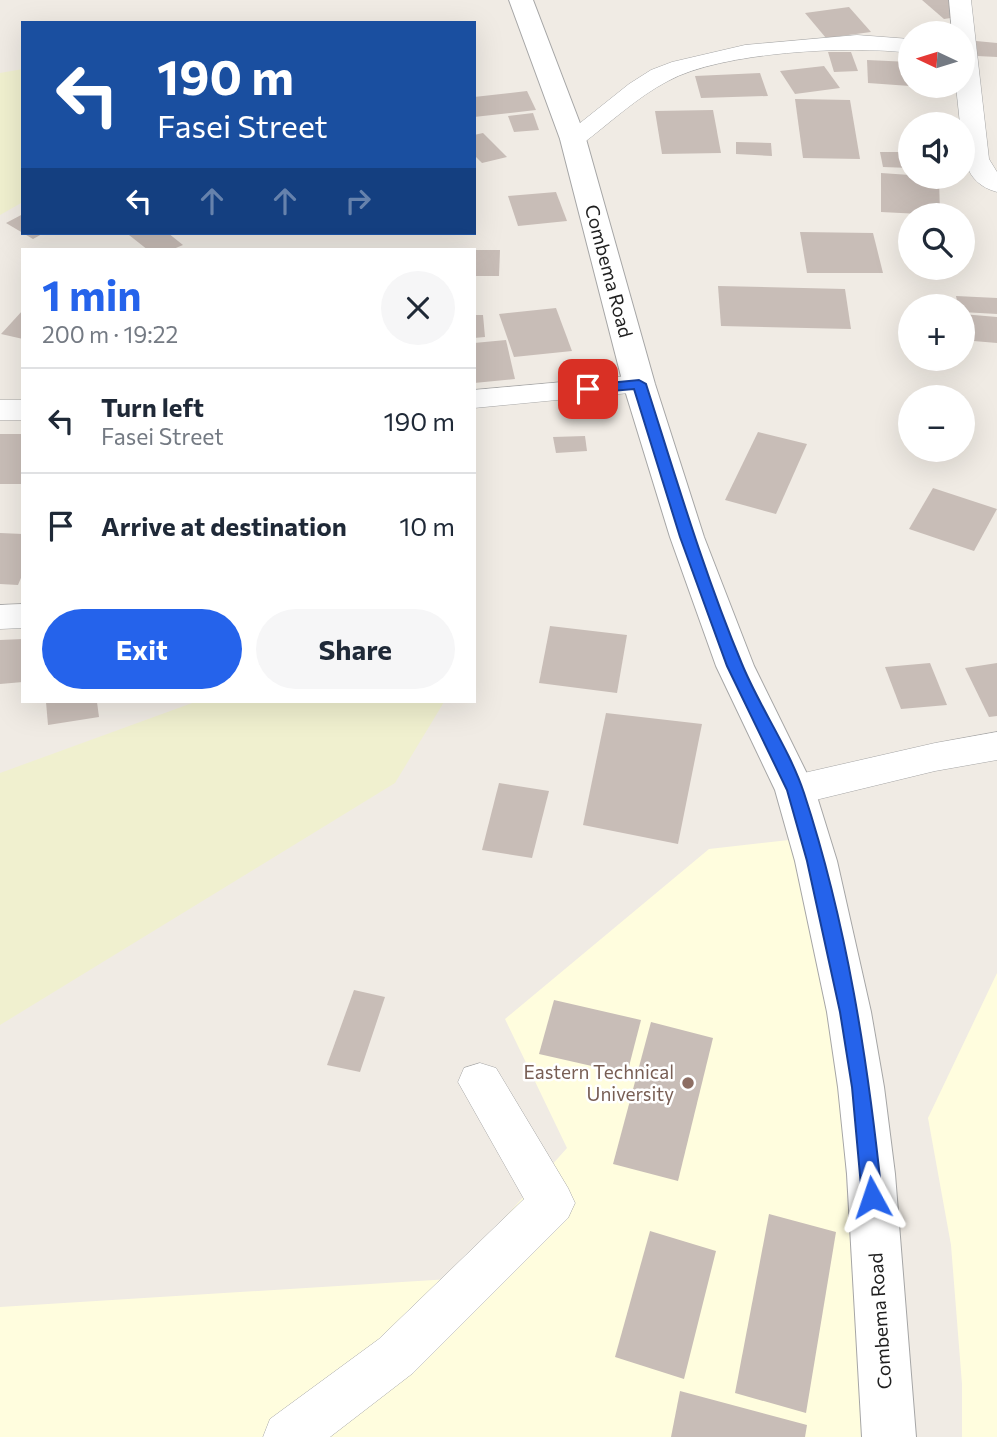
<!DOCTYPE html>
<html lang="en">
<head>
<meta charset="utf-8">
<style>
	body { margin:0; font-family:Commissioner,sans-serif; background:#f6f6f7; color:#1f2937; height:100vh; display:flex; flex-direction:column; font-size:26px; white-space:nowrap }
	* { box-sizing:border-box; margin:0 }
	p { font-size:23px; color:#747a83 }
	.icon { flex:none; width:38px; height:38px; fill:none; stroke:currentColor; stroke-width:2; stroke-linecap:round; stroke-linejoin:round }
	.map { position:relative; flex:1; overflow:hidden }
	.panel { position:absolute; left:21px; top:248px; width:455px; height:455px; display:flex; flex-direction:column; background:#fff; border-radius:0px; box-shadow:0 7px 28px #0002 }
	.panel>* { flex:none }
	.hud { position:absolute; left:21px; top:21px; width:455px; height:214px; border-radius:0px; box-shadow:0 7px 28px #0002; background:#1a4fa0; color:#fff; overflow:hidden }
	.needle { width:46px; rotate:274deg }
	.buttons { position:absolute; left:898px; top:21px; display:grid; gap:14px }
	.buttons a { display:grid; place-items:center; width:77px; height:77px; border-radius:50%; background:#fff; box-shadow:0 7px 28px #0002; font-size:35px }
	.pin { position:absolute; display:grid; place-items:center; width:60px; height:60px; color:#fff; margin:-30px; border-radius:14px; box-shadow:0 4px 10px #0006 }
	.me { position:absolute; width:77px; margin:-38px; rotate:355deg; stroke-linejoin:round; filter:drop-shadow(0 0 5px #0008) }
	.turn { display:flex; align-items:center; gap:24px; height:147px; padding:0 21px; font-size:32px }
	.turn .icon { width:91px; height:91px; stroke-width:2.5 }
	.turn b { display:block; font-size:49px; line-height:60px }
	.lanes { display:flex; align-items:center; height:66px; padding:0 21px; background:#0003; justify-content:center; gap:35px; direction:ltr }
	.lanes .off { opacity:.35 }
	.round { display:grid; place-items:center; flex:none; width:74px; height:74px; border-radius:37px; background:#f6f6f7 }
	.overview { display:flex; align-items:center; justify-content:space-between; height:119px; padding:0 21px }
	h1 { font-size:42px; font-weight:700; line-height:52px; color:#2563eb }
	.primary-button { display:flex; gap:14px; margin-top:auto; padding:14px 21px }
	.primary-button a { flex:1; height:80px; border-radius:42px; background:#2563eb; color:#fff; font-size:28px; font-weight:700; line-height:80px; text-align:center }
	.primary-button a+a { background:#f6f6f7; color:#1f2937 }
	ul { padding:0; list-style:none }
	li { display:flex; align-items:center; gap:21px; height:105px; padding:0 21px; border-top:2px solid #e0e1e3 }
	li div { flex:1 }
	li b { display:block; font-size:26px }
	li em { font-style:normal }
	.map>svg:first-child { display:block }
	.education { fill:#fffdde }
	.farmland { fill:#f0f0cf }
	.building { fill:#c8bdb7 }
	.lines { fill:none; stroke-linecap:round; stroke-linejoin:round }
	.minor-casing { stroke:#a6a6a6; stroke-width:1 }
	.tertiary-casing { stroke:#a6a6a6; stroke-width:2 }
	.minor { fill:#fff; fill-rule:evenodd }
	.tertiary { fill:#fff; fill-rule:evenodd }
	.route { fill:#2563eb; stroke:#184099; stroke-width:2 }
	.education-dot { fill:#8d6e63; stroke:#fff; stroke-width:2.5 }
	.labels { text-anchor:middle; stroke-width:5; stroke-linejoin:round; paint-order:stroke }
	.street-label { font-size:19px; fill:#1f1f1f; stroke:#fff }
	.education-label { font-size:19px; fill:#785e54; stroke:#fff; text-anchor:end }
</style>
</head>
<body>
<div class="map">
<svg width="997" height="1437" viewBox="0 0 997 1437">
	<rect width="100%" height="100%" fill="#f0ebe4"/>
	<g class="education">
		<polygon points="825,836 862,1437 0,1437 0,1307 450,1279 567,1148 505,1019 709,849"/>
		<polygon points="997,973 997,1437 962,1437 962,1384 951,1245 928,1118"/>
	</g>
	<g class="farmland">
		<polygon points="23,69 23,202 0,215 0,73"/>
		<polygon points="195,702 444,702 395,783 0,1025 0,773"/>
	</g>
	<g class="building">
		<polygon points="922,0 954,0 971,15 944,19"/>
		<polygon points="849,7 871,32 826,38 805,13"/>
		<polygon points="976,41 997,43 997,57 977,56"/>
		<polygon points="828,52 851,52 858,71 834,72"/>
		<polygon points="867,60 910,62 910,86 868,83"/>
		<polygon points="824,66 840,88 795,94 780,71"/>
		<polygon points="760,73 768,96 701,98 695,76"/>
		<polygon points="527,91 536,110 474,117 474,97"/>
		<polygon points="795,99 850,100 860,159 803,158"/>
		<polygon points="713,110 721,153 662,154 655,111"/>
		<polygon points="533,113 539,130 514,132 508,116"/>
		<polygon points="483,133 507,157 482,163 474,155 474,135"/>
		<polygon points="736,142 771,143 772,156 736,154"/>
		<polygon points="880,152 910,152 910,168 883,167"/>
		<polygon points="881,173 939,177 940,215 881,212"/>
		<polygon points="556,192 567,221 518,226 508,196"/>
		<polygon points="23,214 23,233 44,233 33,239 6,223"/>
		<polygon points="800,232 873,233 883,273 807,273"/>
		<polygon points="134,233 168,233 183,245 171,250 148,250 129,235"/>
		<polygon points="474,250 500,250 499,276 474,276"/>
		<polygon points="718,286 845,289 851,329 721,326"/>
		<polygon points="956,296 997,298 997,314 962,312 962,306 958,306"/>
		<polygon points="556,308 572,351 514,357 499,314"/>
		<polygon points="23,310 23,339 1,334"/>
		<polygon points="962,314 997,317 997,343 962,340"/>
		<polygon points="474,315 483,315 485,337 474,338"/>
		<polygon points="506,340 515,379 474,383 474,343"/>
		<polygon points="758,432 807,444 776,514 725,500"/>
		<rect x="0" y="434" width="23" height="50"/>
		<polygon points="585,436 587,451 556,453 553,437"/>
		<polygon points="933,488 997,509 974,551 909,529"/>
		<polygon points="0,533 23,534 23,573 18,585 0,584"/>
		<polygon points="550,626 627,635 617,693 539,683"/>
		<polygon points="23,639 23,682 0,684 0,640"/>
		<polygon points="930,663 947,705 901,709 885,667"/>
		<polygon points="997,663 997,716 989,717 965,668"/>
		<polygon points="46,702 97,702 99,717 48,725"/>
		<polygon points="606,713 702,724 678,844 583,825"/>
		<polygon points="499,783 549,791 532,858 482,850"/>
		<polygon points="354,990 385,997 360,1072 327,1065"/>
		<polygon points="554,1000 641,1020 627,1074 539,1054"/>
		<polygon points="651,1022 713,1038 678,1181 613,1164"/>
		<polygon points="769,1214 836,1232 806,1413 735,1393"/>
		<polygon points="650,1231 716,1251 684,1379 615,1357"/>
		<polygon points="680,1391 807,1425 805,1437 671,1437"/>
	</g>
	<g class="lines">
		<defs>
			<g id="minor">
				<path d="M949 0H971L989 159 997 172V192C963 183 962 153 962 124H960L956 86H962V33H952Z"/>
				<path d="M857 35 910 39V53C850 45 721 52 668 81 637 97 610 123 582 144L573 147 564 144 560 139 629 84 651 70 672 62 745 45Z"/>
				<polygon points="639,375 650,377 654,384 650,391 474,408 474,390"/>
				<rect x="0" y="400" width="23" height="20"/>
				<polygon points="23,604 23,628 0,629 0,605"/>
				<polygon points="997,732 997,760 935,771 795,805 782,800 776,790 782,780 795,775 935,743"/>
				<polygon points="480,1063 496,1068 568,1188 575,1203 568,1218 413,1373 330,1437 263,1437 270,1419 379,1339 524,1199 458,1082 464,1068"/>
			</g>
			<polygon id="tertiary" points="509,0 533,0 586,139 655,384 704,537 754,666 815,790 837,861 871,1012 884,1087 895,1174 916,1437 862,1437 847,1174 838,1087 827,1012 795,861 775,790 716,666 670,537 623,384 560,139"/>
		</defs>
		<use href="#minor" class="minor-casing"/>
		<use href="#tertiary" class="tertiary-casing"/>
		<use href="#minor" class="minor"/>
		<use href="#tertiary" class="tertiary"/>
	</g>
	<path class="route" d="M639 380 646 384C676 478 704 573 742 664 760 708 789 748 804 793 847 924 868 1061 882 1197L879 1204 872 1206 865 1204 862 1197 852 1087 840 1012 807 861 787 790 727 666 680 537 634 389 588 393 581 389 588 385Z"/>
	<circle class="education-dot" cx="688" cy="1083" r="7"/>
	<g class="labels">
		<g class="street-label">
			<text transform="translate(609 271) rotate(75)" y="7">Combema Road</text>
			<text transform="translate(880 1321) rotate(-94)" y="7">Combema Road</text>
		</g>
		<g class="education-label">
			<text x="674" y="1079">Eastern Technical<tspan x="674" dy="22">University</tspan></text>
		</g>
	</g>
</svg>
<div class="buttons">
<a><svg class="needle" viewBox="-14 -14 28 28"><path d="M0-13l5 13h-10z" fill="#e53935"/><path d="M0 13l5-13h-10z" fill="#747a83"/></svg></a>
<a><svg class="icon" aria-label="sound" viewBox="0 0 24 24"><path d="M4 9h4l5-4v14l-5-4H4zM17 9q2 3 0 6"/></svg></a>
<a><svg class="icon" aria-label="search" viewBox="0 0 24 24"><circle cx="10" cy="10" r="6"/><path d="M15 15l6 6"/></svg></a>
<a>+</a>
<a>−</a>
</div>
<div class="pin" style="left:588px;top:389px;background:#d93025"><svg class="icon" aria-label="arrive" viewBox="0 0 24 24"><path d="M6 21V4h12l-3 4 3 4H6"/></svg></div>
<svg class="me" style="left:872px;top:1197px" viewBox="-20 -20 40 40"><path d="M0-17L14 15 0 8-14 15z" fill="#2563eb" stroke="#fff" stroke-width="4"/></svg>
<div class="hud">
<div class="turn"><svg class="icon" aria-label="left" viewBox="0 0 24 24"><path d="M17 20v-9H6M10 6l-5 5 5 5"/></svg><div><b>190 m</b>Fasei Street</div></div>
<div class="lanes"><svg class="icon" aria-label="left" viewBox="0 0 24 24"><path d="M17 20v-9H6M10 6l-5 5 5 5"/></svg><svg class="icon off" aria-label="ahead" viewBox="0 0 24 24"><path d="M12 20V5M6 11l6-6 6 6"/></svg><svg class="icon off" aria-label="ahead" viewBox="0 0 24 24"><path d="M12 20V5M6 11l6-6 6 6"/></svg><svg class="icon off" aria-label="right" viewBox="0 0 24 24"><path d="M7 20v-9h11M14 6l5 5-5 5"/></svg></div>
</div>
<section class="panel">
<div class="overview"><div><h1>1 min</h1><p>200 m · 19:22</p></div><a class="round"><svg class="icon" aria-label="close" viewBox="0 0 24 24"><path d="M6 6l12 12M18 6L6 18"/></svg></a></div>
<ul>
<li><svg class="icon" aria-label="left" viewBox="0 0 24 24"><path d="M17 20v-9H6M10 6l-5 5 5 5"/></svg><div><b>Turn left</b><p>Fasei Street</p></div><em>190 m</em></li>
<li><svg class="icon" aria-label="arrive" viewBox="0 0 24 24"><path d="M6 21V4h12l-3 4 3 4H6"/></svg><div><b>Arrive at destination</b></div><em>10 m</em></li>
</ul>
<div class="primary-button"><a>Exit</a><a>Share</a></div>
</section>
</div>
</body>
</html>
